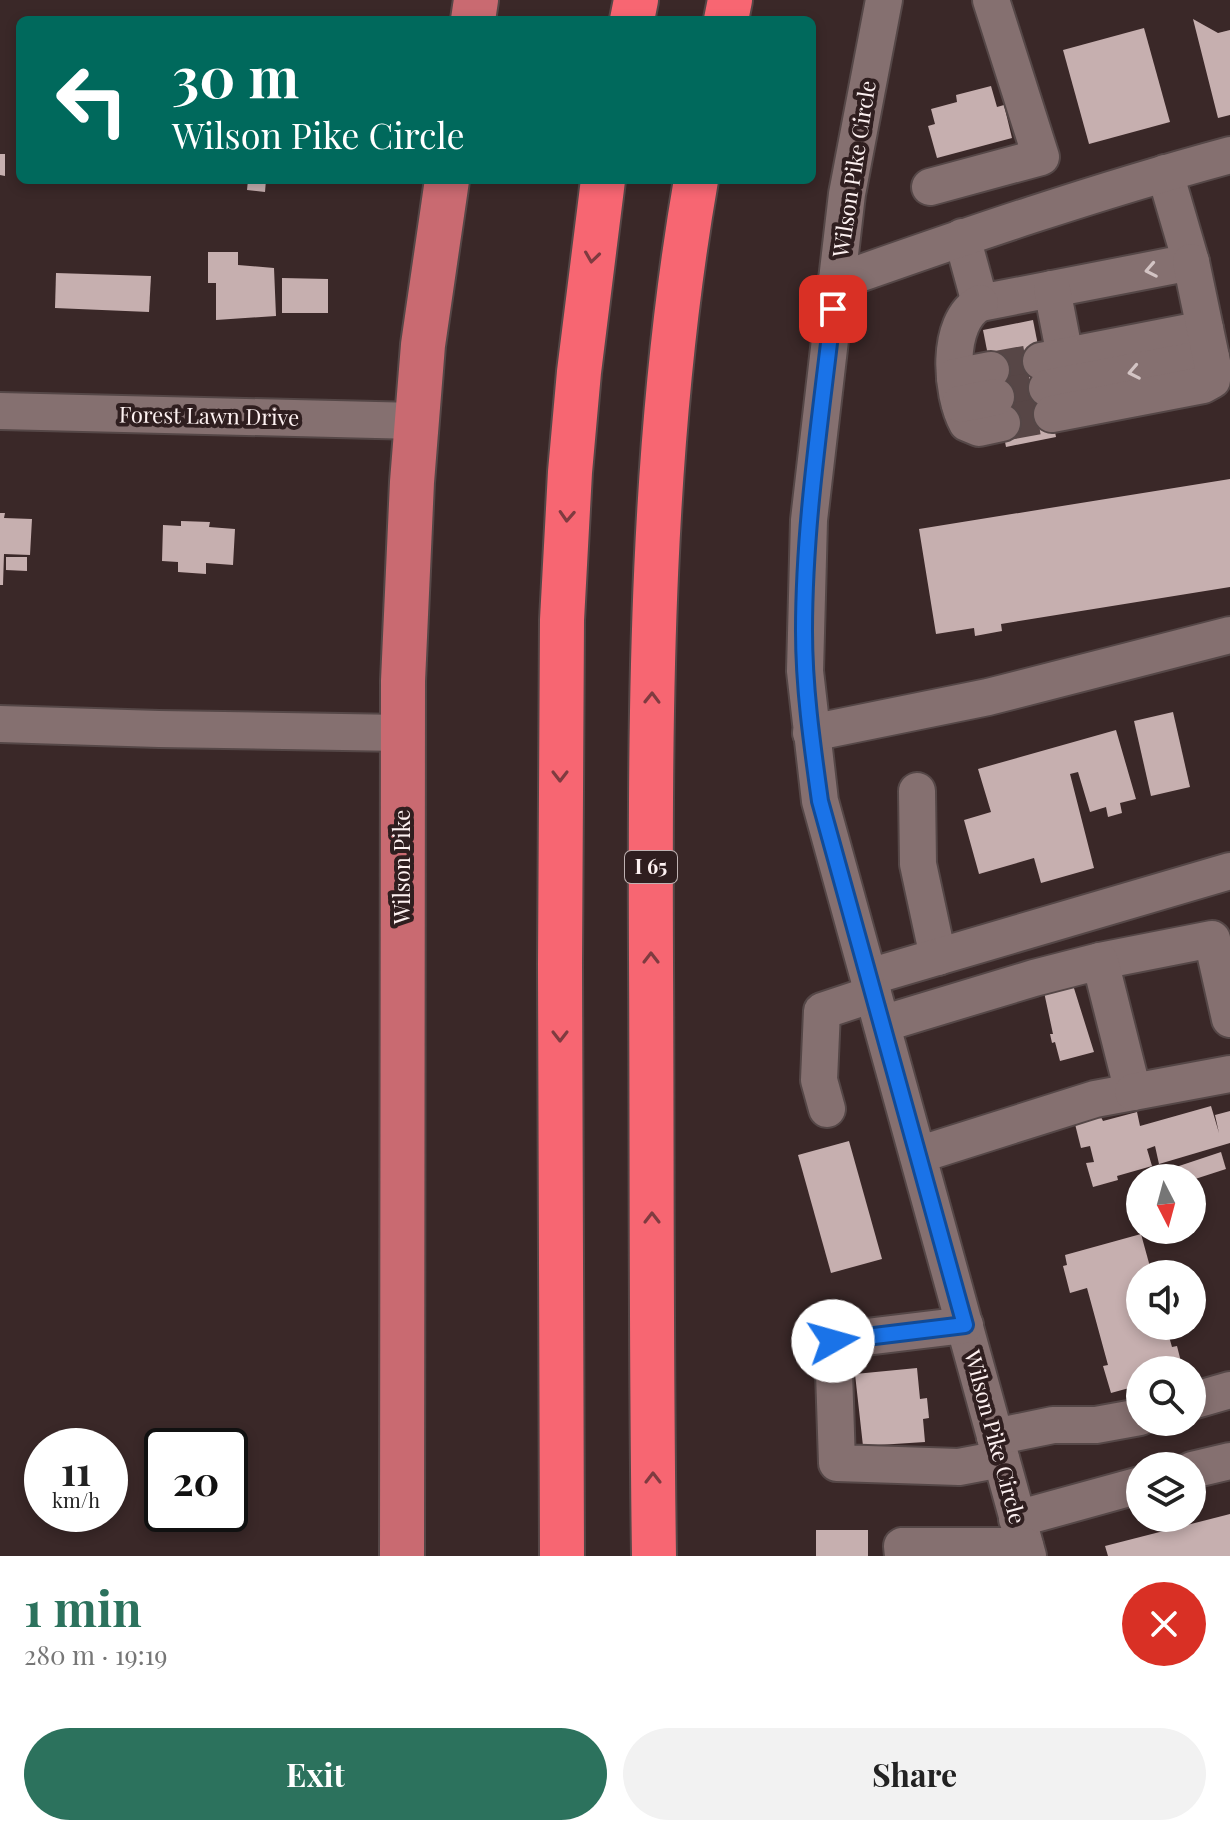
<!DOCTYPE html>
<html lang="en">
<head>
<meta charset="utf-8">
<style>
	body { margin:0; font-family:"Playfair Display",serif; background:#f2f2f2; color:#222; height:100vh; display:flex; flex-direction:column; font-size:30px; white-space:nowrap }
	* { box-sizing:border-box; margin:0 }
	p { font-size:26px; color:#767676 }
	.icon { flex:none; width:44px; height:44px; fill:none; stroke:currentColor; stroke-width:2; stroke-linecap:round; stroke-linejoin:round }
	.map { position:relative; height:1556px; overflow:hidden }
	.sheet { display:flex; flex-direction:column; background:#fff; flex:1 }
	.sheet>* { flex:none }
	.top-card { position:absolute; left:16px; top:16px; width:800px; height:168px; border-radius:12px; box-shadow:0 4px 12px #0003; background:#00695c; color:#fff; overflow:hidden }
	.needle { width:52px; rotate:174deg }
	.buttons { position:absolute; left:1126px; top:1164px; display:grid; gap:16px }
	.buttons a { display:grid; place-items:center; width:80px; height:80px; border-radius:50%; background:#fff; box-shadow:0 4px 12px #0003; font-size:40px }
	.speed { position:absolute; left:24px; top:1428px; display:flex; gap:16px; font-size:40px; font-weight:700; text-align:center }
	.speed>* { display:grid; place-content:center; width:104px; height:104px; border-radius:50%; background:#fff; box-shadow:0 4px 12px #0003; line-height:1 }
	.speed small { font-size:20px; font-weight:400 }
	.speed .limit { border:4px solid #111; border-radius:12px; background:#fff; color:#111 }
	.pin { position:absolute; display:grid; place-items:center; width:68px; height:68px; color:#fff; margin:-34px; border-radius:16px; box-shadow:0 4px 12px #0006 }
	.me { position:absolute; width:88px; margin:-44px; rotate:83deg; stroke-linejoin:round; filter:drop-shadow(0 0 6px #0008) }
	.turn { display:flex; align-items:center; gap:28px; height:168px; padding:0 24px; font-size:36px }
	.turn .icon { width:104px; height:104px; stroke-width:2.5 }
	.turn b { display:block; font-size:56px; line-height:68px }
	.round { display:grid; place-items:center; flex:none; width:84px; height:84px; border-radius:42px; background:#f2f2f2 }
	.headline { display:flex; align-items:center; justify-content:space-between; height:136px; padding:0 24px }
	h1 { font-size:48px; font-weight:700; line-height:60px; color:#2c725d }
	.button { display:flex; gap:16px; margin-top:auto; padding:16px 24px }
	.button a { flex:1; height:92px; border-radius:48px; background:#2c725d; color:#fff; font-size:32px; font-weight:700; line-height:92px; text-align:center }
	.button a+a { background:#f2f2f2; color:#222 }
	.map>svg:first-child { display:block }
	.building { fill:#c6afaf }
	.lines { fill:none; stroke-linecap:round; stroke-linejoin:round }
	.minor-tunnel { stroke:#574646; stroke-width:36; stroke-dasharray:36 18; stroke-linecap:butt }
	.minor-casing { stroke:#554747; stroke-width:40 }
	.major-casing { stroke:#554747; stroke-width:48 }
	.highway-casing { stroke:#554747; stroke-width:48 }
	.minor { stroke:#857070; stroke-width:36 }
	.major { stroke:#c96a71; stroke-width:44 }
	.highway { stroke:#f76672; stroke-width:44 }
	.oneway { stroke:#7f3b40 }
	.oneway2 { stroke:#d3c4c4 }
	.route-casing { stroke:#114b97; stroke-width:20 }
	.route { stroke:#1a73e8; stroke-width:14 }
	.labels { text-anchor:middle; stroke-width:8; stroke-linejoin:round; paint-order:stroke }
	.shield { fill:#2f1e1f; stroke:#bfb2b2; stroke-width:2 }
	.shield-label { font-size:20px; font-weight:bold; fill:#fdf1f1 }
	.street-label { font-size:22px; fill:#fdf1f1; stroke:#2f1e1f }
</style>
</head>
<body>
<div class="map">
<svg width="1230" height="1556" viewBox="0 0 1230 1556">
	<rect width="100%" height="100%" fill="#3a2828"/>
	<g class="building">
		<polygon points="1193,19 1218,33 1230,30 1230,115 1218,118"/>
		<polygon points="1144,28 1170,122 1089,144 1063,50"/>
		<polygon points="991,86 997,107 1004,105 1012,138 937,158 928,126 935,124 931,109 957,102 956,95"/>
		<polygon points="0,154 5,154 5,176 0,175"/>
		<polygon points="248,180 266,180 265,192 247,190"/>
		<polygon points="208,252 238,252 238,265 274,268 276,316 216,320 216,283 208,283"/>
		<polygon points="56,273 151,276 149,312 55,308"/>
		<polygon points="282,278 328,279 328,313 282,313"/>
		<polygon points="1033,320 1056,437 1006,447 983,330"/>
		<polygon points="1230,479 1230,587 1001,624 1002,631 975,636 974,628 936,634 919,529"/>
		<polygon points="0,513 5,513 4,518 32,519 30,555 4,554 3,585 0,585"/>
		<polygon points="181,521 210,522 209,527 235,529 233,565 206,563 206,574 178,572 178,562 162,561 163,525 181,526"/>
		<polygon points="6,557 27,557 27,571 6,570"/>
		<polygon points="1173,712 1190,787 1151,796 1134,721"/>
		<polygon points="1116,730 1136,799 1120,803 1122,813 1108,817 1106,807 1090,812 1078,772 1070,774 1094,868 1041,883 1034,858 979,874 964,820 991,812 978,769"/>
		<polygon points="1073,985 1094,1052 1060,1061 1055,1042 1052,1043 1050,1034 1053,1034 1044,992"/>
		<polygon points="1211,1106 1219,1133 1215,1115 1230,1111 1230,1143 1159,1164 1155,1146 1147,1149 1152,1166 1117,1176 1118,1180 1093,1187 1086,1163 1094,1162 1090,1146 1081,1148 1075,1124 1101,1117 1103,1121 1137,1112 1140,1126"/>
		<polygon points="849,1141 882,1259 831,1273 798,1155"/>
		<polygon points="1221,1152 1226,1169 1192,1180 1180,1178 1176,1167"/>
		<polygon points="1141,1234 1152,1274 1140,1274 1140,1326 1166,1326 1172,1347 1177,1346 1183,1370 1140,1370 1140,1385 1111,1393 1103,1366 1108,1365 1087,1288 1070,1293 1063,1266 1067,1265 1065,1255"/>
		<polygon points="917,1368 920,1399 927,1398 929,1418 923,1419 925,1442 863,1446 855,1374"/>
		<polygon points="1230,1514 1230,1556 1108,1556 1105,1546"/>
		<rect x="816" y="1530" width="52" height="26"/>
	</g>
	<g class="lines">
		<g class="minor-tunnel">
			<polyline points="991,370 1041,361"/>
			<polyline points="996,397 1047,388"/>
			<polyline points="1002,423 1052,414"/>
		</g>
		<defs>
			<g id="minor">
				<polyline points="884,0 847,194 809,520 805,671 820,801 1028,1556"/>
				<polyline points="930,187 1041,157 991,0"/>
				<polyline points="962,237 980,303 1191,262 1165,173"/>
				<path d="M836 282C966 236 1097 191 1230 155"/>
				<polyline points="1052,289 1065,356"/>
				<path d="M980 303C945 322 951 394 967 423L979 428 1002 423"/>
				<polyline points="1041,361 1205,329"/>
				<polyline points="955,377 991,370"/>
				<polyline points="1047,388 1211,357"/>
				<polyline points="960,404 996,397"/>
				<polyline points="0,411 417,421"/>
				<polyline points="1052,414 1203,385 1212,380 1213,367 1191,262"/>
				<polyline points="0,724 159,729 402,733"/>
				<polyline points="811,733 988,697 1230,635"/>
				<polyline points="917,791 918,864 938,957"/>
				<polyline points="1100,961 1212,939 1230,1019"/>
				<polyline points="869,977 1230,871"/>
				<polyline points="882,1024 1034,978 1100,961 1133,1092 1095,1099 918,1155"/>
				<polyline points="1133,1092 1230,1074"/>
				<polyline points="827,1109 819,1080 822,1011 873,994"/>
				<polyline points="965,1325 833,1341 837,1463 959,1467 1001,1459"/>
				<polyline points="1192,1401 1230,1390"/>
				<polyline points="995,1437 1053,1425 1096,1425 1140,1417"/>
				<polyline points="1192,1470 1230,1461"/>
				<polyline points="1017,1519 1140,1485"/>
				<polyline points="903,1556 902,1546 1025,1546"/>
			</g>
			<g id="major">
				<polyline points="473,20 476,0"/>
				<polyline points="402,1556 403,681 412,482 423,345 447,180"/>
			</g>
			<g id="highway">
				<polyline points="632,20 636,0"/>
				<polyline points="726,20 730,0"/>
				<polyline points="562,1556 560,964 562,620 570,472 579,372 603,180"/>
				<path d="M654 1556C651 1357 652 1159 651 960 650 699 651 438 696 180"/>
			</g>
		</defs>
		<use href="#minor" class="minor-casing"/>
		<use href="#major" class="major-casing"/>
		<use href="#highway" class="highway-casing"/>
		<use href="#minor" class="minor"/>
		<use href="#major" class="major"/>
		<use href="#highway" class="highway"/>
	</g>
	<defs><path id="oneway-chevron" d="M-2-3.5L2.5 0L-2 3.5" fill="none" stroke-width="1.6" stroke-linecap="round" stroke-linejoin="round" transform="scale(2)"/></defs>
	<g class="oneway">
		<use href="#oneway-chevron" transform="translate(592 257) rotate(98)"/>
		<use href="#oneway-chevron" transform="translate(567 516) rotate(93)"/>
		<use href="#oneway-chevron" transform="translate(652 698) rotate(-89)"/>
		<use href="#oneway-chevron" transform="translate(560 776) rotate(90)"/>
		<use href="#oneway-chevron" transform="translate(651 958) rotate(-90)"/>
		<use href="#oneway-chevron" transform="translate(560 1036) rotate(90)"/>
		<use href="#oneway-chevron" transform="translate(652 1218) rotate(-90)"/>
		<use href="#oneway-chevron" transform="translate(653 1478) rotate(-90)"/>
	</g>
	<g class="oneway2">
		<use href="#oneway-chevron" transform="translate(1151 270) rotate(169)"/>
		<use href="#oneway-chevron" transform="translate(1134 372) rotate(169)"/>
	</g>
	<g class="lines">
		<defs>
			<path id="route" d="M833 1341 965 1325 820 801C812 744 804 688 804 631 804 523 821 416 833 309"/>
		</defs>
		<use href="#route" class="route-casing"/>
		<use href="#route" class="route"/>
	</g>
	<g class="labels">
		<rect class="shield" x="625" y="851" width="52" height="32" rx="6"/>
		<g class="shield-label">
			<text x="651" y="874">I 65</text>
		</g>
		<g class="street-label">
			<text transform="translate(854 169) rotate(-81)" y="8">Wilson Pike Circle</text>
			<text transform="translate(209 416) rotate(1)" y="8">Forest Lawn Drive</text>
			<text transform="translate(402 867) rotate(-90)" y="8">Wilson Pike</text>
			<text transform="translate(995 1437) rotate(75)" y="8">Wilson Pike Circle</text>
		</g>
	</g>
</svg>
<div class="buttons">
<a><svg class="needle" viewBox="-14 -14 28 28"><path d="M0-13l5 13h-10z" fill="#e53935"/><path d="M0 13l5-13h-10z" fill="#767676"/></svg></a>
<a><svg class="icon" aria-label="sound" viewBox="0 0 24 24"><path d="M4 9h4l5-4v14l-5-4H4zM17 9q2 3 0 6"/></svg></a>
<a><svg class="icon" aria-label="search" viewBox="0 0 24 24"><circle cx="10" cy="10" r="6"/><path d="M15 15l6 6"/></svg></a>
<a><svg class="icon" aria-label="layers" viewBox="0 0 24 24"><path d="M12 4l9 5-9 5-9-5zM3 14l9 5 9-5"/></svg></a>
</div>
<div class="speed"><div>11<small>km/h</small></div><div class="limit">20</div></div>
<div class="pin" style="left:833px;top:309px;background:#d93025"><svg class="icon" aria-label="arrive" viewBox="0 0 24 24"><path d="M6 21V4h12l-3 4 3 4H6"/></svg></div>
<svg class="me" style="left:833px;top:1341px" viewBox="-20 -20 40 40"><circle r="19" fill="#fff"/><path d="M0-13L10 11 0 6-10 11z" fill="#1a73e8"/></svg>
<div class="top-card">
<div class="turn"><svg class="icon" aria-label="left" viewBox="0 0 24 24"><path d="M17 20v-9H6M10 6l-5 5 5 5"/></svg><div><b>30 m</b>Wilson Pike Circle</div></div>
</div>
</div>
<section class="sheet">
<div class="headline"><div><h1>1 min</h1><p>280 m · 19:19</p></div><a class="round" style="background:#d93025;color:#fff"><svg class="icon" aria-label="close" viewBox="0 0 24 24"><path d="M6 6l12 12M18 6L6 18"/></svg></a></div>
<div class="button"><a>Exit</a><a>Share</a></div>
</section>
</body>
</html>
